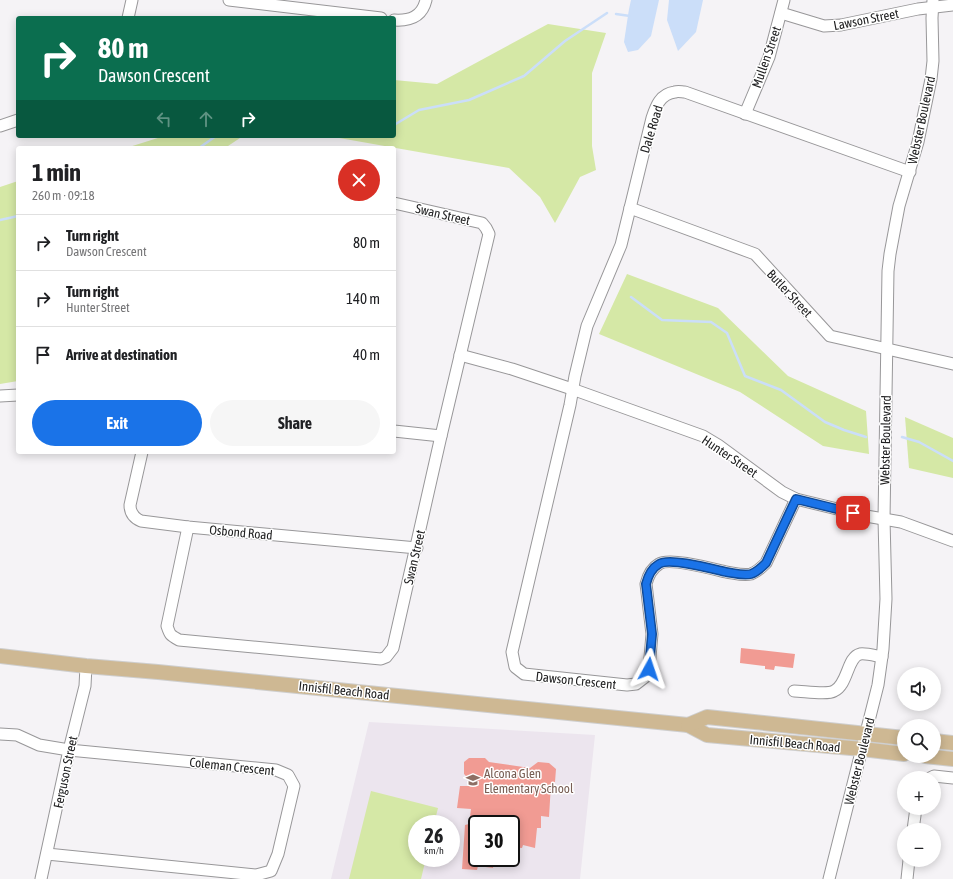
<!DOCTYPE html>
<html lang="en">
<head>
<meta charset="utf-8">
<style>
	body { margin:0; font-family:"Asap Condensed",sans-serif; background:#f6f6f6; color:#202124; height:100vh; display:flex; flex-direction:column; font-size:15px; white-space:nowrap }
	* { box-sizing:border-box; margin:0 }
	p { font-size:13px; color:#757577 }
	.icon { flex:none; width:22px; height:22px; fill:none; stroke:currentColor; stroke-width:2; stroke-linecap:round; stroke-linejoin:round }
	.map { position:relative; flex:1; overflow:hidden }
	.panel { position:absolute; left:16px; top:146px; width:380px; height:308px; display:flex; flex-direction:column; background:#fff; border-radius:4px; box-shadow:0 2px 10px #0003 }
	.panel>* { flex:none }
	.banner { position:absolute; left:16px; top:16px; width:380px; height:122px; border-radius:4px; box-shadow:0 2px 10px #0003; background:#0b6e4f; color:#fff; overflow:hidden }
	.fabs { position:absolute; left:897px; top:667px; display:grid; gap:8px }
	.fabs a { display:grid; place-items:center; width:44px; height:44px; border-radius:50%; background:#fff; box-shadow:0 2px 10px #0003; font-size:20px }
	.speed { position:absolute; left:408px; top:815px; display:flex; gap:8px; font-size:20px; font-weight:700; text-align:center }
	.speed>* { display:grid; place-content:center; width:52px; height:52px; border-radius:50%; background:#fff; box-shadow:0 2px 10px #0003; line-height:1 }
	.speed small { font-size:10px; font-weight:400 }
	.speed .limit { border:2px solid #111; border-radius:6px; background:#fff; color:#111 }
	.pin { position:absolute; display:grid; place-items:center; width:34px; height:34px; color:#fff; margin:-17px; border-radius:8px; box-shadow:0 2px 6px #0006 }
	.me { position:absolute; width:44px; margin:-22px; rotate:5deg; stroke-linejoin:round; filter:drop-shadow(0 0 3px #0008) }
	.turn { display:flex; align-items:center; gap:14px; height:84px; padding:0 16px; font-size:18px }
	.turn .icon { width:52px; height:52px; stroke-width:2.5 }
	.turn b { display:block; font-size:28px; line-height:34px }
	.lanes { display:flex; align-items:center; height:38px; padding:0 16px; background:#0003; justify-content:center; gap:20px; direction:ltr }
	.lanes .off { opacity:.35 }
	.round { display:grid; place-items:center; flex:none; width:42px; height:42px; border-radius:21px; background:#f6f6f6 }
	.overview { display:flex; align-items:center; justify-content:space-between; height:68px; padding:0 16px }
	h1 { font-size:24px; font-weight:700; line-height:30px }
	.cta { display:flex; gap:8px; margin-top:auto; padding:8px 16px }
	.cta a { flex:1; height:46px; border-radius:24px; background:#1a73e8; color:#fff; font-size:16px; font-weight:700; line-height:46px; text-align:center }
	.cta a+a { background:#f6f6f6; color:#202124 }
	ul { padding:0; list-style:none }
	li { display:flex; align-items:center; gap:12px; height:56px; padding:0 16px; border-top:1px solid #e0e0e0 }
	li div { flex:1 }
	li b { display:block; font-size:15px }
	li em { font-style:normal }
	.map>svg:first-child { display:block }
	.built { fill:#ece5ee; fill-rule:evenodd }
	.green { fill:#d5e8a6 }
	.water { fill:#cbdef9 }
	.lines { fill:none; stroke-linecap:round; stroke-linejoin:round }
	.stream { stroke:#cbdef9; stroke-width:2.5 }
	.building { fill:#f19b93 }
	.minor-casing { stroke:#989799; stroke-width:13 }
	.major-casing { stroke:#cecece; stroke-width:16 }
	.minor { stroke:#fff; stroke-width:11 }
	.major { stroke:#ceb893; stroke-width:14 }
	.route-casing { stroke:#114b97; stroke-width:10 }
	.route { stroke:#1a73e8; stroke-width:7 }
	.labels { text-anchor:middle; stroke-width:3; stroke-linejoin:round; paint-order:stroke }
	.street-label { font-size:13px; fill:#212122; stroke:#fff }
	.education-label { font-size:13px; fill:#785e54; stroke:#fff; text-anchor:start }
</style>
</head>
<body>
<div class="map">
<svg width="953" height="879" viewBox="0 0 953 879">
	<rect width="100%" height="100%" fill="#f5f3f6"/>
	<path class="built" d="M369 722 595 735 580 879H331ZM417 824H451V858H417ZM477 824H511V858H477Z"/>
	<g class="green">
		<polygon points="548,24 606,33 592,73 592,146 596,170 580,177 555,223 540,197 509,168 328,136 394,136 394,80 437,84"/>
		<polygon points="162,136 243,136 225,148 126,148 161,137"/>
		<polygon points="18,181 18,381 0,384 0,187"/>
		<polygon points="627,274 718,308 788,376 866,411 869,454 823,446 740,392 599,334"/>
		<polygon points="905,417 953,438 953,478 909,468"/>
		<polygon points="371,791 438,808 434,824 417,824 417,858 426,858 421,879 349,879"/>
	</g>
	<g class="water">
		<polygon points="631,0 659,0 651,36 638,50 628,52 624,42 629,9"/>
		<polygon points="669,0 703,0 696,32 678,51 667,20"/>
	</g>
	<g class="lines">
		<g class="stream">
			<polyline points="616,14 630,16"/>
			<polyline points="394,125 419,110 469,100 524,76 565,41 607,13"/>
			<polyline points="199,148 216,136"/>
			<polyline points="0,220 18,216"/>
			<polyline points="631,297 662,320 711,322 727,333 745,376 781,390 825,422 844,430 866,437"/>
			<polyline points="902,437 919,442 953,461"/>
		</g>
	</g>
	<g class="building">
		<polygon points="741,648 795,654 793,668 775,666 774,670 765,669 765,666 740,663"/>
		<polygon points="469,758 485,758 489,762 530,768 538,762 549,763 556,769 555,782 551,784 549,817 541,816 541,828 537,828 535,848 523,845 522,848 511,847 511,824 477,824 477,858 494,858 493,868 478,866 477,870 462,869 465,825 469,824 471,809 457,808 460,786 476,786 464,774 464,762"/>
	</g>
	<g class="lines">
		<defs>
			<g id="minor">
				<polyline points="229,0 381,18"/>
				<polyline points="781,13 824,26 841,25 918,9 953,5"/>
				<polyline points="128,18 132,0"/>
				<path d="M394 20C410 21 422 17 426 0"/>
				<polyline points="745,114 769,57 784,0"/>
				<polyline points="0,126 18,120"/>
				<polyline points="630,208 755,254 830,336 953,364"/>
				<polyline points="460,355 512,369 572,389 703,436 718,445 782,492 796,499 866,516 901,522 953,541"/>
				<polyline points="0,396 18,395"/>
				<polyline points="394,431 441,436"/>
				<path d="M142 452 130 505C130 513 134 518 141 521L188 527 417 548"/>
				<path d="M796 499 766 563C761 568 757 572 751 574 743 576 734 573 726 572 713 569 669 557 659 564 652 568 648 576 646 584L652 634 649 669 645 677 636 684 627 685 524 674 515 667 512 652 570 405 575 376 587 326 621 245 652 118C656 106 660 94 675 92 678 91 682 92 685 92L910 172"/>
				<path d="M188 527 167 626C170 635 170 635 179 640L381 659 386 657 393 648 441 436 489 234 486 228 482 223 394 203"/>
				<path d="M794 691C803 691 827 695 834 691 848 685 847 657 860 654 866 653 876 656 882 657"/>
				<polyline points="0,734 17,735 39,745 69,750 276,770 288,775 294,786 278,854 271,871 256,875 47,854"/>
				<polyline points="930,778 934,776 953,778"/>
				<polyline points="913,830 916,808"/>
				<polyline points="41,879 69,750 85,686 86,666"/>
				<polyline points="829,879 878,685 883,649 886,599 884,519 888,271 890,254 899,206 918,142 931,79 933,61 932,18 933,0"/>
				<polyline points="907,879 909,860"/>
			</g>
			<g id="major">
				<polyline points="0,656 86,666 158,672 688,725 707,735 862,749 904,754"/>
				<polyline points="688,725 707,717 904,738"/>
				<polyline points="934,741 953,743"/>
				<polyline points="925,756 953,759"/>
			</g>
		</defs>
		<use href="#minor" class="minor-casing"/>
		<use href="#major" class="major-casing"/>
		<use href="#minor" class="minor"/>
		<use href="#major" class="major"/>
	</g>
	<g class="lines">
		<defs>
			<path id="route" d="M649 669 652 634 646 584C648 576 652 568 659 564 669 557 713 569 726 572 734 573 743 576 751 574 757 572 761 568 766 563L796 499 853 513"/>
		</defs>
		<use href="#route" class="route-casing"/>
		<use href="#route" class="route"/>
	</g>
	<defs>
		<symbol id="school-bare" viewBox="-9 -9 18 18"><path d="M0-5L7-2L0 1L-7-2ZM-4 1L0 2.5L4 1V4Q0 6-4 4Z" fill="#8d6e63" stroke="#fff" stroke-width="2.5" paint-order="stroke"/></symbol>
	</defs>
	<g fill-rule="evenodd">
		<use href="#school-bare" x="463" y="770" width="20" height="20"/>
	</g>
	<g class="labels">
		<g class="street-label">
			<text transform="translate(866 19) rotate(-11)" y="5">Lawson Street</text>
			<text transform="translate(766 57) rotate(-71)" y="5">Mullen Street</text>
			<text transform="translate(921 120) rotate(-78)" y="5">Webster Boulevard</text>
			<text transform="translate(651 129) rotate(-73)" y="5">Dale Road</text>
			<text transform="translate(443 214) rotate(13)" y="5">Swan Street</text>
			<text transform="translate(790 293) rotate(47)" y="5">Butler Street</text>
			<text transform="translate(885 440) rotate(-89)" y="5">Webster Boulevard</text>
			<text transform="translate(730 456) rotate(34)" y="5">Hunter Street</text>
			<text transform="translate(241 532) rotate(5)" y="5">Osbond Road</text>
			<text transform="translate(414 557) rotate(-77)" y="5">Swan Street</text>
			<text transform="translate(576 680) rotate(6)" y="5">Dawson Crescent</text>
			<text transform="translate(344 690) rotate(6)" y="5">Innisfil Beach Road</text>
			<text transform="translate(795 743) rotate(5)" y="5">Innisfil Beach Road</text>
			<text transform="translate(859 761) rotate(-76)" y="5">Webster Boulevard</text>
			<text transform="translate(232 766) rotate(6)" y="5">Coleman Crescent</text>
			<text transform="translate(65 772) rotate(-78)" y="5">Ferguson Street</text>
		</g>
		<g class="education-label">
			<text x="484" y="778">Alcona Glen<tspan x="484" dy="15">Elementary School</tspan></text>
		</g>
	</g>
</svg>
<div class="fabs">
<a><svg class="icon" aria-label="sound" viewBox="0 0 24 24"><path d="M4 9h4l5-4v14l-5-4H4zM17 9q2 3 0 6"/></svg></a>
<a><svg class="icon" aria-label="search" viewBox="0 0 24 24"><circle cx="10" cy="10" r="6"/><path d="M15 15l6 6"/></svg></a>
<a>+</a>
<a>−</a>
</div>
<div class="speed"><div>26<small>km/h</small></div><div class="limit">30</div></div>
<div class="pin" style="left:853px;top:513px;background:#d93025"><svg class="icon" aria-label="arrive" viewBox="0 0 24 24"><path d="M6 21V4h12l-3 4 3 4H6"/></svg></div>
<svg class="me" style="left:649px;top:669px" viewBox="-20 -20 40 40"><path d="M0-17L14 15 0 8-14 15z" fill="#1a73e8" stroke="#fff" stroke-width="4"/></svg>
<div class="banner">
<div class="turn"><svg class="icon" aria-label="right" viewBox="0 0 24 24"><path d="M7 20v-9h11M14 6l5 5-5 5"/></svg><div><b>80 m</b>Dawson Crescent</div></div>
<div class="lanes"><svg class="icon off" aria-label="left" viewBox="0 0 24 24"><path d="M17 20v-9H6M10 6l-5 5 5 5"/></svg><svg class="icon off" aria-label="ahead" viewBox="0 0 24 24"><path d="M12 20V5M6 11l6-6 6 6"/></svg><svg class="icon" aria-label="right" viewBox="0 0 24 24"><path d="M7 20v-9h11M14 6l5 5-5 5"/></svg></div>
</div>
<section class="panel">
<div class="overview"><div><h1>1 min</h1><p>260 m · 09:18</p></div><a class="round" style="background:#d93025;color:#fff"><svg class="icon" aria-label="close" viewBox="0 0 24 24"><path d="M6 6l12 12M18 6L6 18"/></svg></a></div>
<ul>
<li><svg class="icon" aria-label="right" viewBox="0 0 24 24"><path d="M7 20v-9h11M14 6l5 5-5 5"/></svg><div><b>Turn right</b><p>Dawson Crescent</p></div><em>80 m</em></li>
<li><svg class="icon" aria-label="right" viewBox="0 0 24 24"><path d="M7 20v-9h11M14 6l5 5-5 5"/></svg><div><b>Turn right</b><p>Hunter Street</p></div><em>140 m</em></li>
<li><svg class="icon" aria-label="arrive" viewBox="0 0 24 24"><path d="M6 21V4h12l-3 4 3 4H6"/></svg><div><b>Arrive at destination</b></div><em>40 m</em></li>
</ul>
<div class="cta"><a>Exit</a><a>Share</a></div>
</section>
</div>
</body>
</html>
